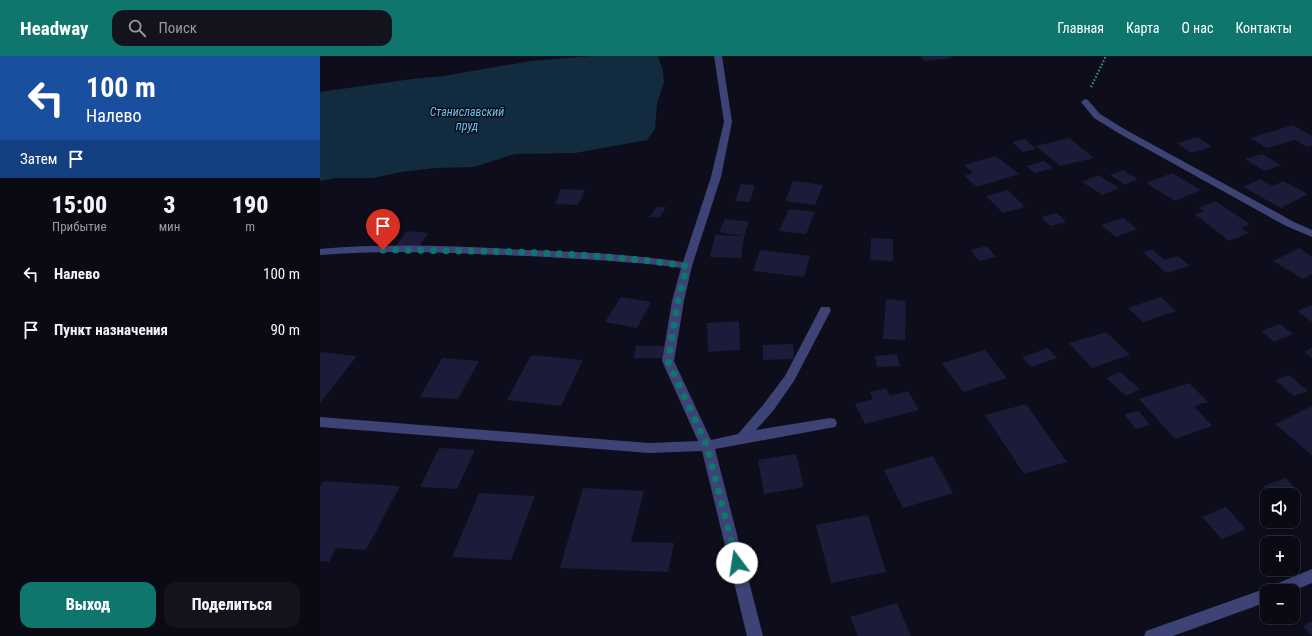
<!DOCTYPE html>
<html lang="ru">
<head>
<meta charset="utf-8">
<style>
	body { margin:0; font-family:"Roboto Condensed",sans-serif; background:#13131d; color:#f1f3f6; height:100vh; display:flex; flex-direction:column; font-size:15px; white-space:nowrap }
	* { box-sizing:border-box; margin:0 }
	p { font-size:13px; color:#999aa0 }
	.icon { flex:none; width:22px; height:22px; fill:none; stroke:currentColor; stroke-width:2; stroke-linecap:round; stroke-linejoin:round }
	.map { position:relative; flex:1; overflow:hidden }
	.details { display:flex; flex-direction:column; background:#0a0a14; width:320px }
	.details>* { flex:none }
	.hud { background:#1a4fa0; color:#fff; overflow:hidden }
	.fabs { position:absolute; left:940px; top:432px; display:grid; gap:8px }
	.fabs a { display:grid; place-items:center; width:40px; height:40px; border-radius:8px; background:#0a0a14; box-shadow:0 2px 6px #0003,0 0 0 1px #2a2b34; font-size:20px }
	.pin { position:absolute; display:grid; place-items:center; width:34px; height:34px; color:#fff; margin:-41px -17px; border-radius:50% 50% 50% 0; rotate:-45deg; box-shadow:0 0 4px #0007 }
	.pin .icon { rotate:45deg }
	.me { position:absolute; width:44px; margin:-22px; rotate:346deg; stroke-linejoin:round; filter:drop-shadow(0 0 3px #0008) }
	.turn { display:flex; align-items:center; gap:14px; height:84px; padding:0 20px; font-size:18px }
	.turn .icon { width:52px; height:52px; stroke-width:2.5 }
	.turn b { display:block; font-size:28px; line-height:34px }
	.then { display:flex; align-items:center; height:38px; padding:0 20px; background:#0003; gap:8px; font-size:15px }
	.eta { display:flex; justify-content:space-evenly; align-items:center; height:68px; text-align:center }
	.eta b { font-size:24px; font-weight:800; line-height:28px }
	.button { display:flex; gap:8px; margin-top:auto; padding:8px 20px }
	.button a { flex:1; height:46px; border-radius:12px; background:#0f766e; color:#fff; font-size:16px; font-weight:800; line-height:46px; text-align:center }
	.button a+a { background:#13131d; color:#f1f3f6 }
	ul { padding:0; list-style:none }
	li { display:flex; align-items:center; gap:12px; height:56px; padding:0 20px }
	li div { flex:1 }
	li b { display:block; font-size:15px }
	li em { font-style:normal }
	header { display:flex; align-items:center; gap:24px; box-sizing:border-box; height:56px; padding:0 20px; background:#0f766e; color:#fff }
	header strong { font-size:19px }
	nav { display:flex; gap:22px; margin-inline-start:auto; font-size:14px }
	.search { width:280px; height:36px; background:#13131d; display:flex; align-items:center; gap:10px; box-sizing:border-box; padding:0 14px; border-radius:12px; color:#999aa0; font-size:15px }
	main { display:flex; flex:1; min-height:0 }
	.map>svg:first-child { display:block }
	.water { fill:#122b3f }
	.building { fill:#1d1b3a }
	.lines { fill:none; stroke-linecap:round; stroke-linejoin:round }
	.path { stroke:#3aa08b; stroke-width:2; stroke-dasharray:1.5 2; stroke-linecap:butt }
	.minor { fill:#3d4375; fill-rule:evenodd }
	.route { stroke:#0f766e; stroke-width:7; stroke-dasharray:0 12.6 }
	.labels { text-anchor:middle; stroke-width:3; stroke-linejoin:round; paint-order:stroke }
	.far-water-label { font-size:12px; font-style:italic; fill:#66c3ee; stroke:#0d0d1b }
</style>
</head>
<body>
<header>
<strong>Headway</strong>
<div class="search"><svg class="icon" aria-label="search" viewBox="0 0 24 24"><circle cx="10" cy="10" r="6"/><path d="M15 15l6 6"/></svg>Поиск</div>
<nav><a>Главная</a><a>Карта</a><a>О нас</a><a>Контакты</a></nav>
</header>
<main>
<section class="details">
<div class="hud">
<div class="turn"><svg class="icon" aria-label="left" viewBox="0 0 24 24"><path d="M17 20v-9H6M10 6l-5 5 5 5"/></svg><div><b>100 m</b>Налево</div></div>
<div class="then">Затем<svg class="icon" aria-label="arrive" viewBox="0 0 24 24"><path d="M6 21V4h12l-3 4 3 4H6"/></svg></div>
</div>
<div class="eta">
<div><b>15:00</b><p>Прибытие</p></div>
<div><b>3</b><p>мин</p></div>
<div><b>190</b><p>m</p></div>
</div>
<ul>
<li><svg class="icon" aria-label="left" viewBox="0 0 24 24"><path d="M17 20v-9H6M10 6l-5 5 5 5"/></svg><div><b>Налево</b></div><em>100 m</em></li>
<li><svg class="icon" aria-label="arrive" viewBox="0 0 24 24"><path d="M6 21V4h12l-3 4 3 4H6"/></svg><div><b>Пункт назначения</b></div><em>90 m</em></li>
</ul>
<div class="button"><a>Выход</a><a>Поделиться</a></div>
</section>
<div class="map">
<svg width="992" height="580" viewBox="0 0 992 580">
	<rect width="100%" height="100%" fill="#0d0d1b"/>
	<polygon class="water" points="272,0 338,0 343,15 344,26 337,48 335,73 327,84 255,97 195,98 154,111 115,112 81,116 53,122 16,122 0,125 0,36 92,23 123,20 211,5"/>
	<g class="building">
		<polygon points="601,0 631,0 632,2 604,5"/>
		<polygon points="973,69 992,80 992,90 988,91 975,84 947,92 930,82"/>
		<polygon points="878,81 892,91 871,97 857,87"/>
		<polygon points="749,82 774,102 740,110 716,90"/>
		<polygon points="705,83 716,93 703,96 692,86"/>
		<polygon points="942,98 961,109 944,115 925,103"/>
		<polygon points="676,100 699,118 657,131 644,120 653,117 644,109"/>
		<polygon points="724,105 733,112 715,117 706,110"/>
		<polygon points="803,114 818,123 805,129 790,119"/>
		<polygon points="852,117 881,134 855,145 826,127"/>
		<polygon points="778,119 799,132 783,139 762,126"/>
		<polygon points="940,123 953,130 963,125 988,138 961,152 923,131"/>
		<polygon points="473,125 503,129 495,149 465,145"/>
		<polygon points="421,128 435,129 430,146 415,145"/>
		<polygon points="241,133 265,134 258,149 235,148"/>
		<polygon points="688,134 705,151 683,157 666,140"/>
		<polygon points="895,145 930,168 921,172 929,177 909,185 875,158 884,155 879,152"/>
		<polygon points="337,151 346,151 340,161 329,161"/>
		<polygon points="469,153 495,156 486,178 459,175"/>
		<polygon points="737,157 746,166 730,170 721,161"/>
		<polygon points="803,162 817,173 796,181 781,169"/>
		<polygon points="405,163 429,166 424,180 421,202 390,201 395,179 424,180 399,176"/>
		<polygon points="87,175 108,177 95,197 73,194"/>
		<polygon points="551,182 573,183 573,205 550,204"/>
		<polygon points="667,190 676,201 659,205 651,194"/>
		<polygon points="979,192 992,201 992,218 983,223 953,205"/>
		<polygon points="832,193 844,204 858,200 870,210 846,217 823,196"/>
		<polygon points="440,194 490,200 484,221 433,215"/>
		<polygon points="301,241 331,246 317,272 285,266"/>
		<polygon points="841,241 856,255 823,266 808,252"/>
		<polygon points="566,243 586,245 585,284 563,283"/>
		<polygon points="992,249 992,266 977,255"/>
		<polygon points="419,265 420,294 388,296 387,267"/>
		<polygon points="960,268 973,278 954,286 941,275"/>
		<polygon points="786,276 810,299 772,312 749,287"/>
		<polygon points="473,288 474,303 443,304 443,289"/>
		<polygon points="316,290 345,290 343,302 314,302"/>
		<polygon points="728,292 737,302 711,311 702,301"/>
		<polygon points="992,292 992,302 984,296"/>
		<polygon points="665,294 687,322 643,336 622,307"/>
		<polygon points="0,296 37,300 0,347"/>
		<polygon points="577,298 580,310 557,311 555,300"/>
		<polygon points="211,299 263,304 241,350 187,344"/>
		<polygon points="122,302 159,305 138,343 100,341"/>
		<polygon points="800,316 820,333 806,340 786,322"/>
		<polygon points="969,319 988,335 974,340 955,324"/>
		<polygon points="869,327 888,346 874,350 892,370 855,383 819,343"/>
		<polygon points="566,332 570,340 588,335 599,354 545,368 535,348 553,343 550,336"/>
		<polygon points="706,348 747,406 704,418 665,359"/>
		<polygon points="992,350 992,399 955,368"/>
		<polygon points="819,355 830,369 816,373 804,358"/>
		<polygon points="119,392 155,394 137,433 100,431"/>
		<polygon points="476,398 484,431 444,438 438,404"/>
		<polygon points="613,400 633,437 583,452 564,414"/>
		<polygon points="966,422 983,440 973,443 973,439 951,439 943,430"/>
		<polygon points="3,425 80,430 46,494 16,492 9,506 0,505 0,430"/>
		<polygon points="263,432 324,435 311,486 354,487 348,516 240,512"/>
		<polygon points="159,437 215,440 191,504 132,501"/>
		<polygon points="906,451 926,473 902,483 882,461"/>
		<polygon points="548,459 566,516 511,527 496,469"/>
		<polygon points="577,547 591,580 538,580 530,561"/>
		<polygon points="992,565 992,580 983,570"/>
	</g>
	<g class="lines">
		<polyline class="path" points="771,31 786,0"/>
		<g class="minor">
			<path d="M394 0H402L412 66 401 121 372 210 364 245 354 305 391 384 418 378 443 349 465 320 501 251H509L511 254 474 325 453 355 436 374 510 362 515 363 517 367 515 371 395 393 443 580H427L382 395 329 397 0 371V361L329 387 378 385 342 305 352 245 361 212C310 205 258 203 207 200 138 197 68 193 0 199V193C68 187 138 190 206 194 259 196 311 198 363 206L391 121 404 66Z"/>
			<polygon points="765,43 768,44 780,58 806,74 974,166 992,174 992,181 966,170 800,78 774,62 761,46"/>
			<polygon points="992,513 992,527 973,535 947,535 947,546 853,580 824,580 826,575 947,532 950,533 951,530"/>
		</g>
	</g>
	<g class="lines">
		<path class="route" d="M63 194C164 195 267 195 367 210L358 245 348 305 387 390 417 507"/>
	</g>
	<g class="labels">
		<g class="far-water-label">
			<text x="147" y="60">Станиславский<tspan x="147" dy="14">пруд</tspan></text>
		</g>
	</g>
</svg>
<div class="fabs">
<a><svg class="icon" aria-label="sound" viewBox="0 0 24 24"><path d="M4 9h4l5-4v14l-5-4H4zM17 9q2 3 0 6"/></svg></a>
<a>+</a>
<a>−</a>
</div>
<div class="pin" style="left:63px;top:194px;background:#d93025"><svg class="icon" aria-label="arrive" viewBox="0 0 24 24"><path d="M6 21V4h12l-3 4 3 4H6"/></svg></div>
<svg class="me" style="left:417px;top:507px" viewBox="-20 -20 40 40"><circle r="19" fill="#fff"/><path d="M0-13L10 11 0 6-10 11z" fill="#0f766e"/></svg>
</div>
</main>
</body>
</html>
